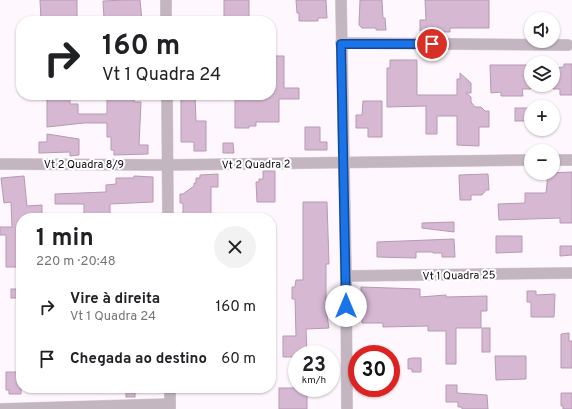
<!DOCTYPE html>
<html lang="pt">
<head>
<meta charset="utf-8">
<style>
	body { margin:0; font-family:Overpass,sans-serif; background:#f2f2f2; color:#202124; height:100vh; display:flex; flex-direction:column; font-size:15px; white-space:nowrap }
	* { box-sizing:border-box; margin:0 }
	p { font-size:13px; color:#757577 }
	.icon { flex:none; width:22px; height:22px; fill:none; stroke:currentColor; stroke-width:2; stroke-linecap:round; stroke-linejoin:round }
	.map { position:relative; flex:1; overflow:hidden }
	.panel { position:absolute; left:16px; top:213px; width:260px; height:180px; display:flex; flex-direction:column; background:#fff; border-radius:16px; box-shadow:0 1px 3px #0004 }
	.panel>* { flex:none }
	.guide { position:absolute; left:16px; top:16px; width:260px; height:84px; border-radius:16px; box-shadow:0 1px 3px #0004; background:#fff; color:#202124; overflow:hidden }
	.fabs { position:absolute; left:524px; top:12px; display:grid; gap:8px }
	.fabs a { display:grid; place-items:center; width:36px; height:36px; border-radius:50%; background:#fff; box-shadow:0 1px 3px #0004; font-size:20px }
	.speed { position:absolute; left:288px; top:345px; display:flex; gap:8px; font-size:20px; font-weight:700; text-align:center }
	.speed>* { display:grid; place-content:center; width:52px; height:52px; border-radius:50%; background:#fff; box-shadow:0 1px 3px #0004; line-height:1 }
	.speed small { font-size:10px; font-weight:400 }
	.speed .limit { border:6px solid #d22; background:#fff; color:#111 }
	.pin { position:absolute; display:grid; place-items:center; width:34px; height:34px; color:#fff; margin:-17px; border:2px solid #fff; border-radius:50%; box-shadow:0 1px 4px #0007 }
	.me { position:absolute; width:44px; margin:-22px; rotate:0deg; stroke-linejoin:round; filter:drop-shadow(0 0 3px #0008) }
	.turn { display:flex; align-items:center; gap:14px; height:84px; padding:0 20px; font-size:18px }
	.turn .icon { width:52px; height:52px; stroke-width:2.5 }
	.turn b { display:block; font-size:28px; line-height:34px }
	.round { display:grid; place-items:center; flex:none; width:42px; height:42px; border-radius:21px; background:#f2f2f2 }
	.head { display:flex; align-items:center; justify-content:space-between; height:68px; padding:0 20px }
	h1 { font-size:24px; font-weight:700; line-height:30px }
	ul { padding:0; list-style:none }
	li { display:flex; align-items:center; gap:12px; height:52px; padding:0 20px }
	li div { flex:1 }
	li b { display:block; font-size:15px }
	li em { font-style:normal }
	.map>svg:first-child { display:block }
	.building { fill:#d6b8d2; stroke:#b699b2 }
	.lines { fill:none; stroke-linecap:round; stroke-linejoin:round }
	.street-casing { stroke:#d8d1d7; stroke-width:12 }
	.street { stroke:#c3b6c1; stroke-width:11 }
	.route-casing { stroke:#114b97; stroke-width:10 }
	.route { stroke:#1a73e8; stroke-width:7 }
	.labels { text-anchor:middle; stroke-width:4; stroke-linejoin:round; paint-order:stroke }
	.street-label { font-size:11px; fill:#130912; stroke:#fff }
</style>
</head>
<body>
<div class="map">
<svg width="572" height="409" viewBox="0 0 572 409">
	<rect width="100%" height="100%" fill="#fef7fd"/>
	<g class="building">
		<polygon points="40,0 77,0 77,21 41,21"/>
		<polygon points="124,0 140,0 142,21 119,21 119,18 104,18 103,1"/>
		<rect x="224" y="0" width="25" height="21"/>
		<polygon points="296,0 326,0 327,18 318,18 318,21 299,21 299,13 297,13"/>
		<polygon points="360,0 382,0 383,18 385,18 386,30 376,30 376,28 362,28 359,25"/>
		<polygon points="425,0 489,0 489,28 450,28 450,32 420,31 420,20 426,20"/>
		<polygon points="271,56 284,56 284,88 299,88 299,99 279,99 279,122 256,122 256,126 249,126 249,128 235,128 235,95 271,95"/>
		<polygon points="390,60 417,60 417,95 457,95 457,79 460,79 460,73 471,83 471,93 466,93 471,97 471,102 475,107 481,107 485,111 489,111 489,127 479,127 479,146 457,145 457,116 437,116 437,134 426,134 426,106 387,107 387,68 390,68"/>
		<polygon points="564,64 572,64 572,95 560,95 560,89 553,89 553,68 564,67"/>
		<polygon points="490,65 531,65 531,89 522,89 523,96 501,96 501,92 491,93"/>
		<polygon points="107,95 134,95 134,102 141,102 139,145 148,145 148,154 114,155 114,150 111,150 111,137 107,137 107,123 84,123 47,127 47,99 70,98 70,104 78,104 78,114 107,114"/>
		<polygon points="181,95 195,95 196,121 206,121 206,151 194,151 194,142 181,142"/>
		<polygon points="363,101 382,101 382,137 368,137 368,128 356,128 356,115 362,115"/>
		<rect x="515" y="108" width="16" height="13"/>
		<polygon points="305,127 320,127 320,142 327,142 327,150 305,150"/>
		<polygon points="47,134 79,139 79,155 70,156 70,152 39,153 39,142 47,142"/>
		<polygon points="223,143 233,143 234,153 223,153"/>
		<polygon points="263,171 275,171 275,202 257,202 256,182 259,182 259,179 263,179"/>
		<polygon points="572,172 572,223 560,223 560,218 499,220 498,204 525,203 525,193 546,193 548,173"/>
		<polygon points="218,174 218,187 211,187 211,218 183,218 183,203 180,203 180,194 183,194 194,186 194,183 196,183 196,178 200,178 200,175"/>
		<polygon points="488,174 489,190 486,190 482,195 471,195 471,200 460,200 459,175"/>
		<polygon points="24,176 27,206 42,205 42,218 21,218 21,267 6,267 6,235 0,235 0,227 12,227 11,202 4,203 1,178"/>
		<polygon points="134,176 153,177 153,202 110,204 110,218 84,218 84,204 55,204 55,194 106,192 106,185 116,184 116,178 134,178"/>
		<polygon points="303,202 327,202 329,264 326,264 326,310 329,328 306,329 307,354 297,354 297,357 283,357 283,336 296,336 295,299 292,299 292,287 295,287 296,280 303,280"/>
		<polygon points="454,222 454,232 422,228 422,223"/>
		<polygon points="496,236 522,236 522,252 496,253"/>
		<polygon points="454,239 455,257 442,257 442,253 433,253 433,252 416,252 416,258 377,257 377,242"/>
		<polygon points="560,246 572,246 572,255 560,256"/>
		<polygon points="361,287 420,289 420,297 446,295 446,297 487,296 487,311 481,311 481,328 456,328 456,364 446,364 446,331 428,331 428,326 383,327 383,323 362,323"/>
		<rect x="11" y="289" width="10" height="9"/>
		<polygon points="527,291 536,291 536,295 555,294 554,317 531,317 531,302 527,302"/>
		<rect x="482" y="328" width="8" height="24"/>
		<polygon points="569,333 569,341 572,341 572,368 561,368 561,334"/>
		<polygon points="495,356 526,356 526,379 496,380"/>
		<polygon points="412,358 421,358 421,372 412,372 412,369 408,369 408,359"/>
		<polygon points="6,372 21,372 21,394 9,394 9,390 6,390"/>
		<polygon points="446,385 457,385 457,393 487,395 488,409 462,409 462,407 458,407 458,402 446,402"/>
		<rect x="126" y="388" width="9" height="9"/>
		<rect x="279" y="388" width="28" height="21"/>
		<polygon points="561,393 572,393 572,409 563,409 563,406 561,406"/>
	</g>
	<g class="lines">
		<defs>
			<g id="street">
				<polyline points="166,0 166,21"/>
				<polyline points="341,0 346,276 347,409"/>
				<polyline points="341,43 568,45"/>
				<polyline points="167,95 168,218"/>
				<polyline points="553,160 572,160"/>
				<polyline points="0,164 167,165 531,160"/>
				<polyline points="346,276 572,273"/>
				<polyline points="170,388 170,409"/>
				<polyline points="0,409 170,404"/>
			</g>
		</defs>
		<use href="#street" class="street-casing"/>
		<use href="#street" class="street"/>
	</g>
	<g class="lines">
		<defs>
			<polyline id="route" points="346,306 341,44 432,44"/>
		</defs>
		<use href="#route" class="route-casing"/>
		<use href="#route" class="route"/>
	</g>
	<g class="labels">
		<g class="street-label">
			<text x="84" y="168">Vt 2 Quadra 8/9</text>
			<text transform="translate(256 164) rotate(-1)" y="4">Vt 2 Quadra 2</text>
			<text transform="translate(459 275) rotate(-1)" y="4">Vt 1 Quadra 25</text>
		</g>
	</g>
</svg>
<div class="fabs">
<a><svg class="icon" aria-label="sound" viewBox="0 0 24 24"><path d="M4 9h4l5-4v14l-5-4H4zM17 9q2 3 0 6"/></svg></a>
<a><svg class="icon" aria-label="layers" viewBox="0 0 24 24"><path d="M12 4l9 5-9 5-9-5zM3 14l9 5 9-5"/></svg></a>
<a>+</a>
<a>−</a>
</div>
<div class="speed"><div>23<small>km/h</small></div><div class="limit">30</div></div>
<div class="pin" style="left:432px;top:44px;background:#d93025"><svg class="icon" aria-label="arrive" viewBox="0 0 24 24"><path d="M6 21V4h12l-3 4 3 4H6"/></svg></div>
<svg class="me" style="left:346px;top:306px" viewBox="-20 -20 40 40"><circle r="19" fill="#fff"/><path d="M0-13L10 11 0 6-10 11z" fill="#1a73e8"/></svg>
<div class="guide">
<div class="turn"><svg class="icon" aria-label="right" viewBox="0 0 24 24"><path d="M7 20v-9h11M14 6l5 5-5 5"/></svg><div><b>160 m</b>Vt 1 Quadra 24</div></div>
</div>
<section class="panel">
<div class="head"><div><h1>1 min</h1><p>220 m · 20:48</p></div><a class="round"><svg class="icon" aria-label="close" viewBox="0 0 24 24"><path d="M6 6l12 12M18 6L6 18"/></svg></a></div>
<ul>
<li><svg class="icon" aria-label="right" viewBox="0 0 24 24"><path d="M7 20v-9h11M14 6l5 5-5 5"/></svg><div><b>Vire à direita</b><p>Vt 1 Quadra 24</p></div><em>160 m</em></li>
<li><svg class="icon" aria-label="arrive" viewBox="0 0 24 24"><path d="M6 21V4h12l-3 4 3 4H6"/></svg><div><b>Chegada ao destino</b></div><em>60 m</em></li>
</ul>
</section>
</div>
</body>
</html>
